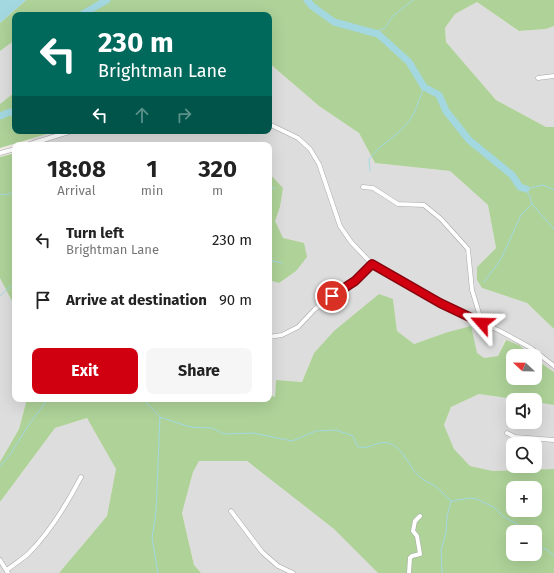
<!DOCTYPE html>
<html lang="en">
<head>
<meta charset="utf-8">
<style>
	body { margin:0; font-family:"Fira Sans",sans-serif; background:#f6f6f6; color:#222; height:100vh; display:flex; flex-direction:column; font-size:15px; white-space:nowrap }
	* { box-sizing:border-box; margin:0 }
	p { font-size:13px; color:#767676 }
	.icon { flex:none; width:22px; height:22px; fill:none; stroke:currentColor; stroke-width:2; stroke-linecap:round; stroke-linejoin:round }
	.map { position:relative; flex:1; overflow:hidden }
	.drawer { position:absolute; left:12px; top:142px; width:260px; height:260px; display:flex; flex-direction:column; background:#fff; border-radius:8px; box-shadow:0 4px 16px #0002 }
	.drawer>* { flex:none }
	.guide { position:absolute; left:12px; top:12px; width:260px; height:122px; border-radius:8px; box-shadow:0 4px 16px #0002; background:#00695c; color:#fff; overflow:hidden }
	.needle { width:26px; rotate:292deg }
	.buttons { position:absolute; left:506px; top:349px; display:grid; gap:8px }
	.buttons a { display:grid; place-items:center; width:36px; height:36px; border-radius:8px; background:#fff; box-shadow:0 4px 16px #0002; font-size:20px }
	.pin { position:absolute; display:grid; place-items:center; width:34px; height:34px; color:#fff; margin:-17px; border:2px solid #fff; border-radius:50%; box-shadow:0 1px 4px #0007 }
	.me { position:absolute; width:44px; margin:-22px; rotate:295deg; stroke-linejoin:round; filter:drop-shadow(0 0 3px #0008) }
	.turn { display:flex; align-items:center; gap:14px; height:84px; padding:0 20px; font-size:18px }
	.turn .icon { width:52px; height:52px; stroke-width:2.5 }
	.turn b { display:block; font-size:28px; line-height:34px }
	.lanes { display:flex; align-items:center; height:38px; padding:0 20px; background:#0003; justify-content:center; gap:20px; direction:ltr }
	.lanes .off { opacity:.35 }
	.eta { display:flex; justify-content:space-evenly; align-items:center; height:68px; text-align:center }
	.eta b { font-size:24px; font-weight:700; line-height:28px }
	.button { display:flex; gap:8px; margin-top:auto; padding:8px 20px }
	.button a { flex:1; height:46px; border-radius:8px; background:#d00011; color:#fff; font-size:16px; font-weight:700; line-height:46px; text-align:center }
	.button a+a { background:#f6f6f6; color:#222 }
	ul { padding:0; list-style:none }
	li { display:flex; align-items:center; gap:12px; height:60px; padding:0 20px }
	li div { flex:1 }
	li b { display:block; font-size:15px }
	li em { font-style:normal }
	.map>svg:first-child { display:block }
	.residential { fill:#dedddd; fill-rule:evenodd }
	.forest { fill:#aed298; fill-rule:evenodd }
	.water { fill:#a4d8e1 }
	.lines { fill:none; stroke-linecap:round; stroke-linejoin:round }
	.stream { stroke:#a4d8e1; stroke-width:1 }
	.river { stroke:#a4d8e1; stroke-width:7 }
	.minor-casing { stroke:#a7a7a7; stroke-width:5 }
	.minor { stroke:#fff; stroke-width:4 }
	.route-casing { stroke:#87000b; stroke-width:10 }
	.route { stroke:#d00011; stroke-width:7 }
</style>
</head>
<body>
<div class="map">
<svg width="554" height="573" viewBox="0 0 554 573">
	<rect width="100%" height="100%" fill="#f1ece6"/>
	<g class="residential">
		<polygon points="477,2 519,31 546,29 554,26 554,127 546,127 496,100 446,42 445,28 455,14"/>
		<polygon points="15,40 15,92 0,104 0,51"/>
		<polygon points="269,63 319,106 359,133 375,163 450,171 488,205 496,248 477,267 482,288 527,303 554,329 554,372 536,359 535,356 532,356 519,345 505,340 498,356 484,358 445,333 414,344 397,331 393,299 314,353 302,382 276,380 275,397 269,394 269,280 279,283 304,243 283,239 274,221 280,207 283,188 269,173 269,145 33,145 31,139 57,131 269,131"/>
		<polygon points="0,278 15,307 15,399 27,399 19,429 0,462"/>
		<path d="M479 394 520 400H513V422H535V402L554 405V469L493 471 470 466 454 449 444 425 451 407ZM513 444H535V466H513Z"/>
		<polygon points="88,418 116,469 107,516 59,573 0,573 0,502 55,428"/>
		<polygon points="198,461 247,461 334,529 378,573 201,573 194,565 182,513 193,472"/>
	</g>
	<g class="forest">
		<polygon points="26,0 554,0 554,26 546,29 519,31 477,2 455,14 445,28 446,42 496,100 546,127 554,127 554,329 527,303 482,288 477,280 477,267 496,248 488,205 450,171 375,163 359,133 319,106 269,63 269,15 15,15 15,40 0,51 0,23"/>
		<polygon points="15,92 15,131 57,131 0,148 0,104"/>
		<polygon points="15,153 15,307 0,278 0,157"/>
		<polygon points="269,173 283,188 280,207 275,221 283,238 304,243 307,257 296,271 279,283 269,280"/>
		<path d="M379 294 393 299 397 331 414 344 445 333 471 326 477 353 484 358 498 356 506 340 519 345 532 356H513V378H535V359L554 372V405L535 402V400H520L479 394 451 407 444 425 454 449 470 466 493 471 554 469V573H378L334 529 247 461H199L193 472 182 513 194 565 201 573H59L107 516 116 469 87 418 55 428 0 502V462L19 429 27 399H269V394L275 397 276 380 302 382 314 353 334 331ZM513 488H535V510H513ZM513 532H535V554H513Z"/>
	</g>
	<polygon class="water" points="0,0 26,0 0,23"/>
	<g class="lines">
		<g class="stream">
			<polyline points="373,33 385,28 392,17 413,0"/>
			<polyline points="370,171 369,159 379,148 400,131 410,120 415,111 424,87"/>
			<polyline points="269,188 275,188"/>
			<polyline points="554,190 543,185 526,189 530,197 532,204 554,229"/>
			<polyline points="0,194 6,195 15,192"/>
			<polyline points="269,260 282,263"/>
			<polyline points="484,282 501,259 521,215 532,204"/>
			<polyline points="0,296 15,282"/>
			<polyline points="143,399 160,417 156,512 152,538 158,573"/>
			<path d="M160 417 190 427 212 428 224 434 253 433 292 441 316 431 336 430 353 436 357 446C369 452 380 437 393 445 405 452 408 465 417 474 422 480 428 482 435 486 440 490 446 496 451 501L447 517 446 532 441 550 442 573"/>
			<polyline points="0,466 9,456 30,423 48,399"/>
			<polyline points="451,501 470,498 477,499 495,508 504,517 519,525 521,532"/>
			<polyline points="535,548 546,549 554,556"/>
		</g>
		<g class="river">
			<polyline points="307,0 312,6 334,22 378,34 409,62 424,87 439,95 446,111 469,140 512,175 520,187 526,189"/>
			<polyline points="81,15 107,0"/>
			<polyline points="0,116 10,112 15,114"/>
		</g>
		<defs>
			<g id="minor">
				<polyline points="538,78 554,76"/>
				<polyline points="269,124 298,138 310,149 319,164 340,226 351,242 372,264 439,303 500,331 531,348 554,366"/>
				<polyline points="27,145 72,131"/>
				<polyline points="0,153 15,149"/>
				<polyline points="363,187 373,188 398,204 424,205 441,219 468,249 472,290 482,323"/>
				<polyline points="269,337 282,335 298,327 315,309 355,281 372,264"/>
				<polyline points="507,433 515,437 554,440"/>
				<polyline points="231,511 262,552 278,566 293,573"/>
				<polyline points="0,560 8,573"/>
				<path d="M7 570C14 564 23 559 29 553 51 531 67 504 81 477"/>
				<polyline points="409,573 410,558 412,556 420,554 417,536 413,531 415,521 420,516"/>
			</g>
		</defs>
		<use href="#minor" class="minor-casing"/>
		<use href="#minor" class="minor"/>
	</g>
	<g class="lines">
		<defs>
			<polyline id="route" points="332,296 355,281 372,264 440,303 482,323"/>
		</defs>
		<use href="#route" class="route-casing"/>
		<use href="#route" class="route"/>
	</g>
</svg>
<div class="buttons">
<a><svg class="needle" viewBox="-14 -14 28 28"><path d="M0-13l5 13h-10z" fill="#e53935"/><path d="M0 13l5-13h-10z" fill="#767676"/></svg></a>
<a><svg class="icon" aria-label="sound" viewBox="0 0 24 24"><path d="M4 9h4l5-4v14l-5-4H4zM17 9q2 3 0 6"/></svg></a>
<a><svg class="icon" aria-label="search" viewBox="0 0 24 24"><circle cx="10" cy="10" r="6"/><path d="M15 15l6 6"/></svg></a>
<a>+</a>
<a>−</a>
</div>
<div class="pin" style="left:332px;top:296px;background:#d93025"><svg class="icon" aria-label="arrive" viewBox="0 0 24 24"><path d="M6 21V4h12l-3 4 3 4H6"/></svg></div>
<svg class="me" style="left:482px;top:323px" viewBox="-20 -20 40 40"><path d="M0-17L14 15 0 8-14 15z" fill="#d00011" stroke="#fff" stroke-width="4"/></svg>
<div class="guide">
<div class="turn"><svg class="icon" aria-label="left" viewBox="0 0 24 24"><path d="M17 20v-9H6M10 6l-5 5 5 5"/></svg><div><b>230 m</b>Brightman Lane</div></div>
<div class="lanes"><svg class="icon" aria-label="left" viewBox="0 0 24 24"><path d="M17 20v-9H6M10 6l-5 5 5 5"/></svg><svg class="icon off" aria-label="ahead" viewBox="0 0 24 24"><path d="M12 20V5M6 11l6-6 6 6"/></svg><svg class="icon off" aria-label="right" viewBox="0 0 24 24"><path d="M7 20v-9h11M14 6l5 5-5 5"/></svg></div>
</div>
<section class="drawer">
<div class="eta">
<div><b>18:08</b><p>Arrival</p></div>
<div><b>1</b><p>min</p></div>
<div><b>320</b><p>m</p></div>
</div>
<ul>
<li><svg class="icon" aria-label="left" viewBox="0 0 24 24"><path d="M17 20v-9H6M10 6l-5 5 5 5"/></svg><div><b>Turn left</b><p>Brightman Lane</p></div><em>230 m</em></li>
<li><svg class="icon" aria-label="arrive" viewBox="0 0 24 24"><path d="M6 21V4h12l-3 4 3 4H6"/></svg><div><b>Arrive at destination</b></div><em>90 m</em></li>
</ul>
<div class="button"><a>Exit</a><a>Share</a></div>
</section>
</div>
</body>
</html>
